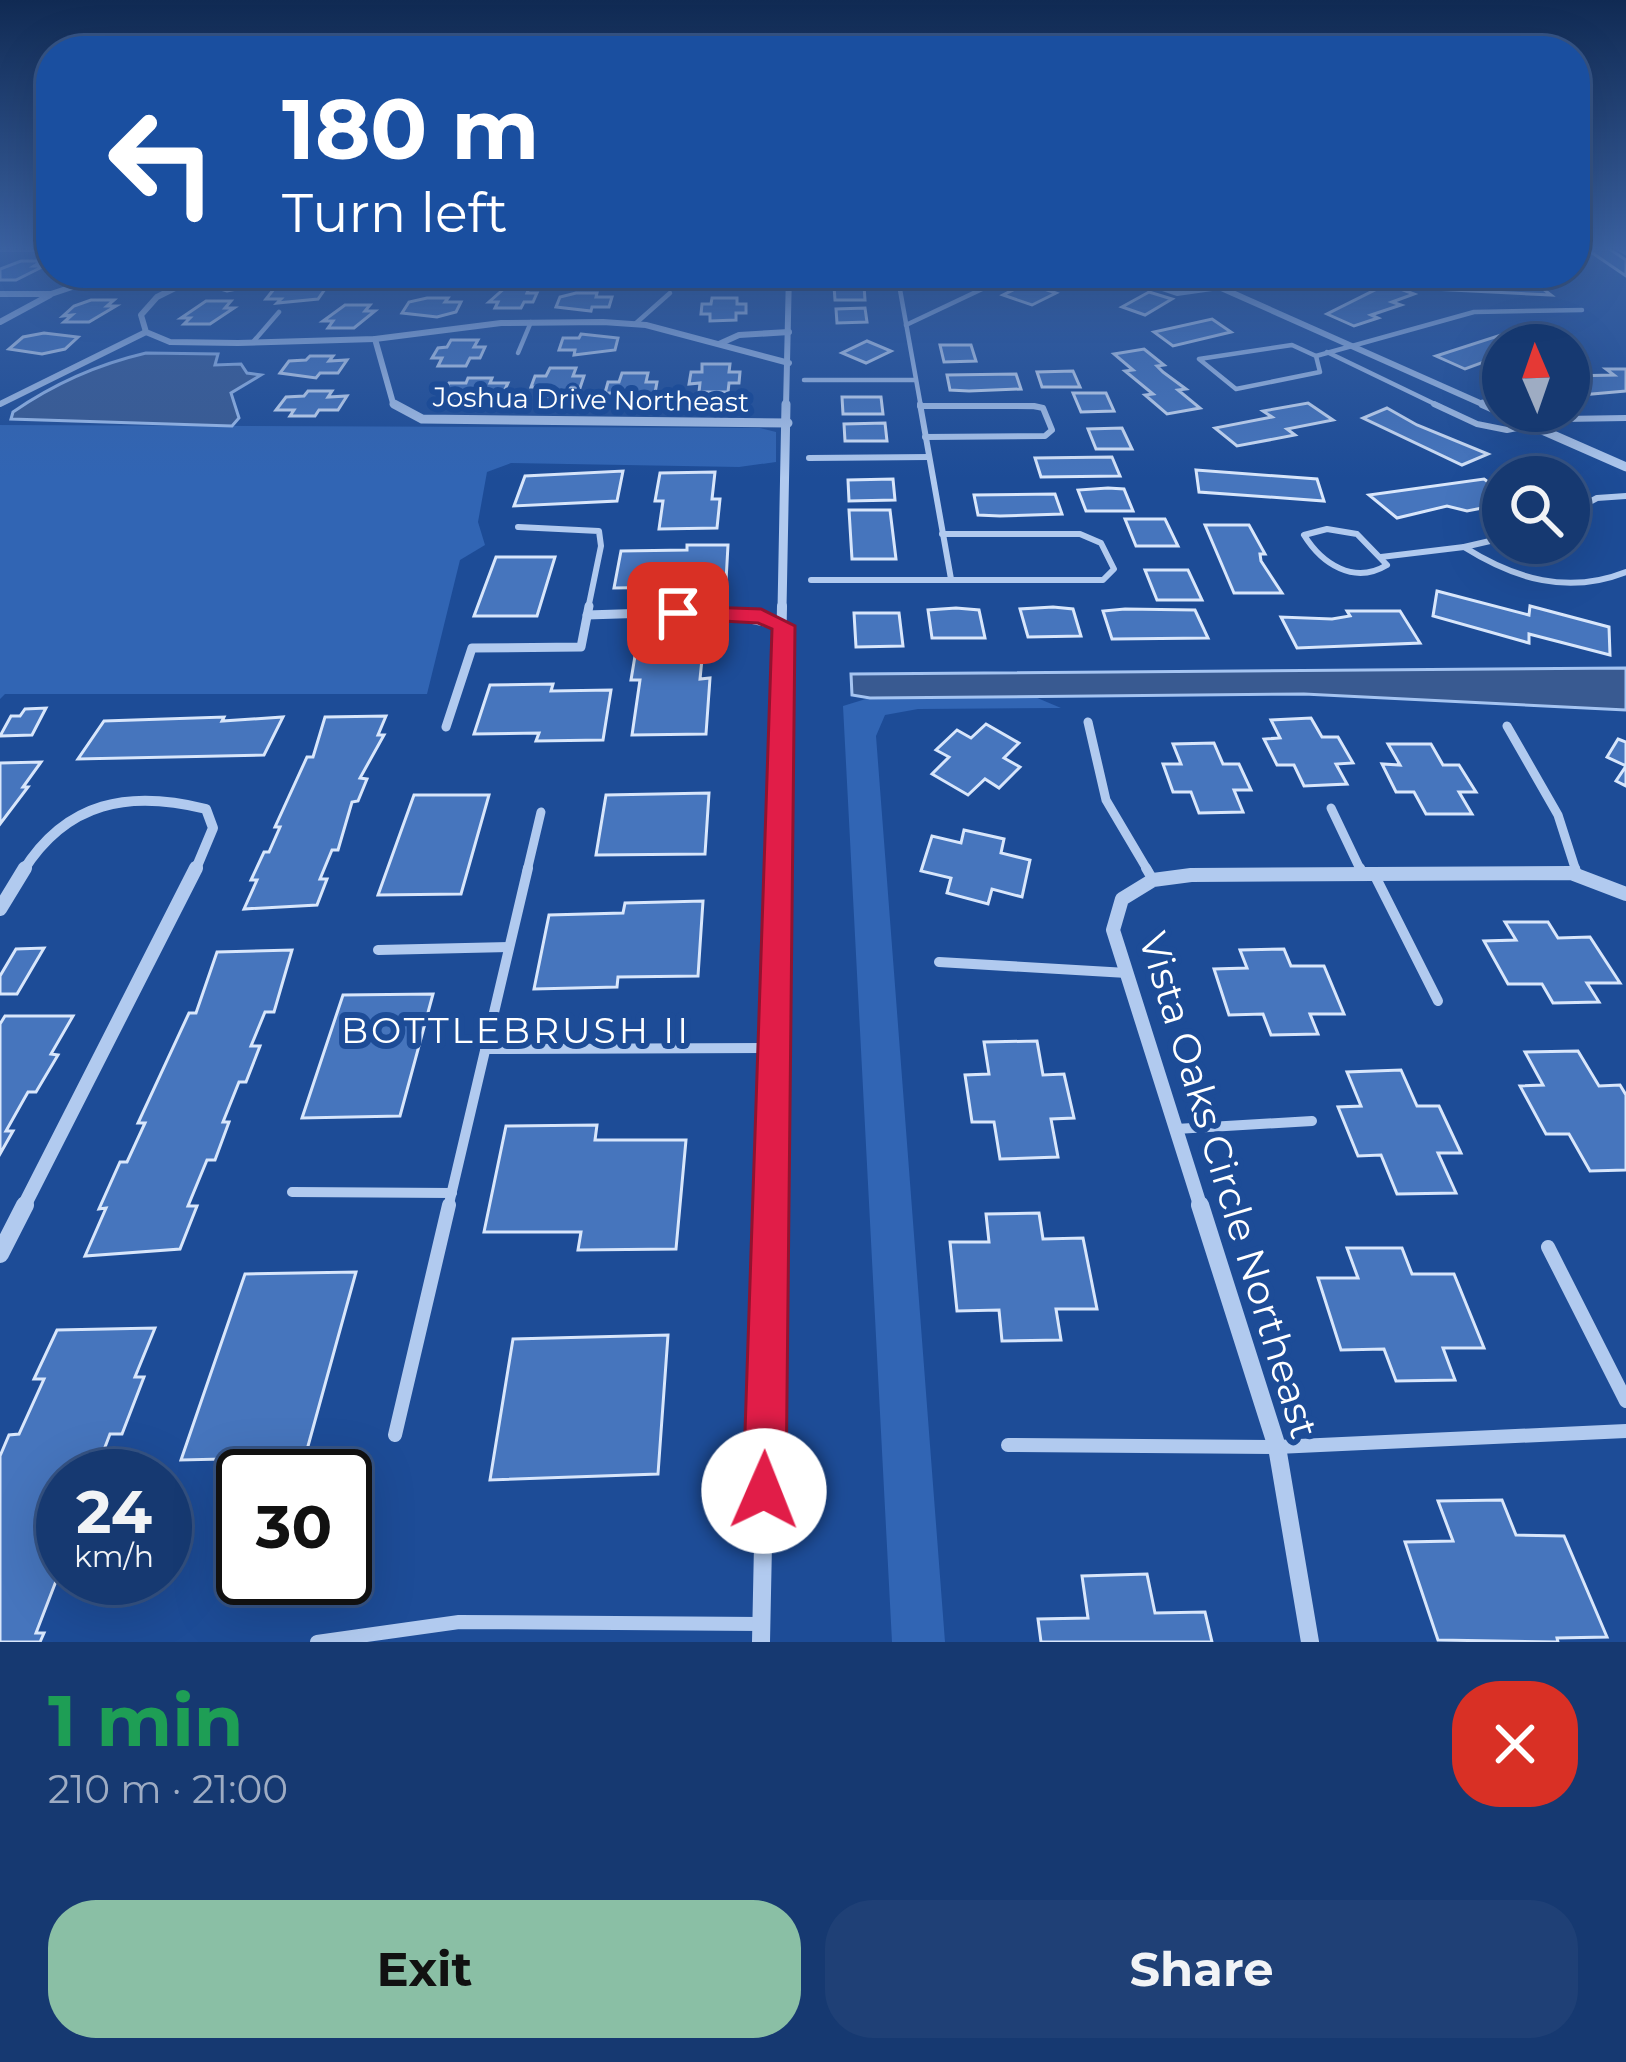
<!DOCTYPE html>
<html lang="en">
<head>
<meta charset="utf-8">
<style>
	body { margin:0; font-family:Montserrat,sans-serif; background:#1f4076; color:#f1f3f6; height:100vh; display:flex; flex-direction:column; font-size:45px; white-space:nowrap }
	* { box-sizing:border-box; margin:0 }
	p { font-size:39px; color:#9eacc3 }
	.icon { flex:none; width:66px; height:66px; fill:none; stroke:currentColor; stroke-width:2; stroke-linecap:round; stroke-linejoin:round }
	.map { position:relative; height:1642px; overflow:hidden }
	.sheet { display:flex; flex-direction:column; background:#163971; flex:1 }
	.sheet>* { flex:none }
	.guide { position:absolute; left:36px; top:36px; width:1554px; height:252px; border-radius:48px; box-shadow:0 12px 48px #0002,0 0 0 3px #355384; background:#1a4fa0; color:#fff; overflow:hidden }
	.needle { width:78px; rotate:358deg }
	.tools { position:absolute; left:1482px; top:324px; display:grid; gap:24px }
	.tools a { display:grid; place-items:center; width:108px; height:108px; border-radius:50%; background:#163971; box-shadow:0 12px 48px #0002,0 0 0 3px #355384; font-size:60px }
	.speed { position:absolute; left:36px; top:1449px; display:flex; gap:24px; font-size:60px; font-weight:700; text-align:center }
	.speed>* { display:grid; place-content:center; width:156px; height:156px; border-radius:50%; background:#163971; box-shadow:0 12px 48px #0002,0 0 0 3px #355384; line-height:1 }
	.speed small { font-size:30px; font-weight:400 }
	.speed .limit { border:6px solid #111; border-radius:18px; background:#fff; color:#111 }
	.pin { position:absolute; display:grid; place-items:center; width:102px; height:102px; color:#fff; margin:-51px; border-radius:24px; box-shadow:0 6px 18px #0006 }
	.me { position:absolute; width:132px; margin:-66px; rotate:1deg; stroke-linejoin:round; filter:drop-shadow(0 0 9px #0008) }
	.turn { display:flex; align-items:center; gap:42px; height:252px; padding:0 48px; font-size:54px }
	.turn .icon { width:156px; height:156px; stroke-width:2.5 }
	.turn b { display:block; font-size:84px; line-height:102px }
	.round { display:grid; place-items:center; flex:none; width:126px; height:126px; border-radius:48px; background:#1f4076 }
	.summary { display:flex; align-items:center; justify-content:space-between; height:204px; padding:0 48px }
	h1 { font-size:72px; font-weight:700; line-height:90px; color:#1e9e55 }
	.action { display:flex; gap:24px; margin-top:auto; padding:24px 48px }
	.action a { flex:1; height:138px; border-radius:48px; background:#8abfa5; color:#111; font-size:48px; font-weight:700; line-height:138px; text-align:center }
	.action a+a { background:#1f4076; color:#f1f3f6 }
	.map>svg:first-child { display:block }
	.green { fill:#3165b4 }
	.water { fill:#395a91; stroke:#a5c4f1; stroke-width:3 }
	.building { fill:#4675bd; stroke:#d8e6fb; stroke-width:3 }
	.lines { fill:none; stroke-linecap:round; stroke-linejoin:round }
	.service-far4 { stroke:#b1caef; stroke-width:4.5 }
	.service-far3 { stroke:#b1caef; stroke-width:6 }
	.service-far2 { stroke:#b1caef; stroke-width:9 }
	.service-far1 { stroke:#b1caef; stroke-width:10 }
	.service { stroke:#b1caef; stroke-width:14 }
	.minor-far4 { stroke:#b1caef; stroke-width:6 }
	.minor-far3 { stroke:#b1caef; stroke-width:9 }
	.minor-far2 { stroke:#b1caef; stroke-width:10 }
	.minor-far1 { stroke:#b1caef; stroke-width:14 }
	.minor { stroke:#b1caef; stroke-width:18 }
	.route { fill:#e11d48; stroke:#92132f; stroke-width:3 }
	.labels { text-anchor:middle; stroke-width:12; stroke-linejoin:round; paint-order:stroke }
	.far-street-label { font-size:27px; fill:#fff; stroke:#1d4c97 }
	.neighbourhood-label { font-size:36px; letter-spacing:3px; fill:#fff; stroke:#1d4c97 }
	.near-street-label { font-size:39px; fill:#fff; stroke:#1d4c97 }
</style>
</head>
<body>
<div class="map">
<svg width="1626" height="1642" viewBox="0 0 1626 1642">
	<rect width="100%" height="100%" fill="#1d4c97"/>
	<g class="green">
		<polygon points="0,425 760,428 776,432 776,462 739,467 511,463 487,472 478,522 485,545 460,560 427,694 5,694 0,699"/>
		<polygon points="1035,697 1061,708 918,709 885,715 876,736 945,1642 892,1642 843,706 869,698"/>
	</g>
	<g class="water">
		<path d="M146 353 218 354 215 365 241 364 247 373 261 375 231 393 239 418 232 426 11 419 13 412C52 385 99 364 146 353Z"/>
		<polygon points="1626,668 1626,710 1304,694 870,698 852,695 851,674"/>
	</g>
	<g class="building">
		<polygon points="1585,248 1608,248 1626,260 1626,276"/>
		<polygon points="21,261 42,261 34,266 44,266 16,280 0,280 0,269"/>
		<polygon points="232,273 240,274 269,273 247,287 227,291 210,286"/>
		<polygon points="432,273 474,273 458,286 433,287 436,281 427,281"/>
		<polygon points="634,273 683,273 682,280 645,283 646,280 632,280"/>
		<polygon points="941,273 980,273 951,286 929,278"/>
		<polygon points="1418,276 1534,282 1551,295 1432,289"/>
		<polygon points="1027,283 1056,293 1032,305 1003,295"/>
		<polygon points="1387,284 1414,294 1392,302 1401,305 1371,315 1378,318 1354,326 1327,314"/>
		<polygon points="313,285 310,289 325,289 318,299 277,303 281,299 266,299 274,289"/>
		<polygon points="530,286 527,293 537,293 533,302 524,302 521,308 495,308 498,302 489,302 506,287"/>
		<polygon points="834,286 864,286 865,300 835,300"/>
		<polygon points="1149,292 1172,299 1145,315 1122,307"/>
		<polygon points="576,293 597,293 596,297 612,297 609,307 592,307 591,311 556,307 560,297"/>
		<polygon points="427,298 448,298 445,302 461,302 456,312 437,317 402,313 409,302"/>
		<polygon points="712,298 737,298 737,304 746,304 746,313 736,313 736,320 710,321 710,314 701,314 702,304 711,304"/>
		<polygon points="91,300 114,300 107,306 116,306 89,322 64,322 72,315 63,316 74,306"/>
		<polygon points="206,301 231,301 225,308 234,308 210,324 184,324 190,318 181,318"/>
		<polygon points="345,305 370,305 365,311 375,311 354,328 328,328 333,321 323,321"/>
		<polygon points="865,308 867,322 837,323 836,309"/>
		<polygon points="1212,319 1231,332 1173,346 1154,332"/>
		<polygon points="44,333 78,337 65,349 42,354 9,349 23,337"/>
		<polygon points="1507,333 1538,345 1503,345 1503,355 1465,369 1436,356"/>
		<polygon points="581,334 618,338 615,350 574,355 575,350 559,350 563,338 579,338"/>
		<polygon points="451,340 478,340 474,347 485,347 480,358 470,358 466,366 438,366 442,358 432,358 438,348 447,347"/>
		<polygon points="867,341 891,351 866,363 842,353"/>
		<polygon points="940,345 971,345 976,361 944,362"/>
		<polygon points="1144,349 1164,365 1157,366 1163,372 1186,389 1178,390 1200,408 1167,414 1145,395 1153,394 1125,371 1133,370 1114,354"/>
		<polygon points="310,356 333,356 329,361 347,360 338,373 320,373 316,378 280,373 289,361 306,360"/>
		<polygon points="702,364 730,364 729,372 740,372 739,383 729,383 728,392 699,392 700,383 689,384 691,372 702,372"/>
		<polygon points="550,368 576,368 573,376 584,376 580,388 570,388 567,396 537,396 541,387 531,387 535,376 546,376"/>
		<polygon points="1606,369 1626,369 1626,391 1569,396 1569,376 1614,375"/>
		<polygon points="1073,371 1080,387 1042,387 1037,372"/>
		<polygon points="622,373 648,373 646,382 657,382 655,393 644,393 642,402 613,402 615,393 605,393 608,382 619,382"/>
		<polygon points="1016,374 1021,389 969,391 950,390 947,375"/>
		<polygon points="468,378 492,378 490,383 508,383 502,396 484,396 481,402 442,396 449,383 466,383"/>
		<polygon points="308,391 332,391 328,397 347,396 338,410 319,410 315,416 290,416 294,410 276,410 286,397 304,396"/>
		<polygon points="1073,393 1106,393 1114,411 1081,412"/>
		<polygon points="842,397 881,397 883,414 843,414"/>
		<polygon points="1308,403 1333,420 1287,429 1295,435 1237,446 1215,428 1272,417 1263,411"/>
		<polygon points="1387,408 1417,425 1488,454 1462,465 1363,418"/>
		<polygon points="885,423 887,441 845,441 844,424"/>
		<polygon points="1122,428 1132,449 1096,449 1088,429"/>
		<polygon points="1112,457 1120,476 1041,477 1035,458"/>
		<polygon points="1196,470 1317,479 1324,501 1199,492"/>
		<polygon points="623,471 617,501 514,506 525,476"/>
		<polygon points="715,472 712,499 720,499 717,528 659,529 663,501 655,501 660,473"/>
		<polygon points="893,479 895,500 849,501 848,480"/>
		<polygon points="1484,479 1503,493 1503,504 1467,511 1447,506 1397,518 1369,495"/>
		<polygon points="1108,488 1124,489 1133,511 1086,511 1078,490"/>
		<polygon points="1055,494 1062,514 1000,516 978,515 974,495"/>
		<polygon points="849,510 890,510 896,559 852,559"/>
		<polygon points="1125,519 1165,519 1178,546 1136,546"/>
		<polygon points="1205,525 1249,525 1265,554 1260,554 1261,561 1282,593 1234,593"/>
		<polygon points="687,545 728,545 726,581 685,581 684,587 614,588 621,551 687,550"/>
		<polygon points="496,557 555,557 537,616 474,616"/>
		<polygon points="1145,570 1188,570 1202,600 1157,600"/>
		<polygon points="1437,591 1529,615 1530,606 1609,627 1610,655 1529,634 1529,643 1433,616"/>
		<polygon points="1053,607 1073,609 1081,636 1028,637 1020,609"/>
		<polygon points="956,608 979,610 985,638 932,638 928,610"/>
		<polygon points="1125,609 1195,610 1208,638 1112,639 1103,611"/>
		<polygon points="1347,611 1400,611 1420,643 1297,648 1281,617 1332,619 1350,616"/>
		<polygon points="854,613 899,613 903,646 856,647"/>
		<polygon points="703,649 700,679 710,678 706,734 632,735 640,680 631,680 636,650"/>
		<polygon points="553,684 551,691 611,690 603,740 536,741 539,733 474,734 490,685"/>
		<polygon points="46,708 32,735 0,736 11,716 20,716 25,709"/>
		<polygon points="386,716 378,735 384,735 360,778 367,779 358,801 352,802 338,850 332,850 320,879 327,879 317,905 244,909 257,880 251,880 264,852 269,852 280,827 275,827 307,757 313,757 325,717"/>
		<polygon points="224,717 222,721 283,717 264,755 78,759 104,721"/>
		<polygon points="1311,718 1322,737 1338,737 1353,763 1336,764 1347,784 1304,786 1294,765 1277,765 1264,739 1280,738 1271,720"/>
		<polygon points="986,724 1019,743 1004,758 1020,767 999,788 985,779 968,795 932,774 949,757 936,750 957,730 971,738"/>
		<polygon points="1618,739 1626,742 1626,786 1616,781 1626,766 1607,757"/>
		<polygon points="1214,743 1223,764 1239,764 1251,790 1234,790 1243,812 1199,813 1191,792 1173,792 1163,764 1181,764 1173,744"/>
		<polygon points="1388,744 1431,744 1443,765 1459,765 1476,792 1459,792 1472,814 1426,814 1414,792 1396,792 1382,764 1400,765"/>
		<polygon points="41,762 23,787 28,787 0,824 0,763"/>
		<polygon points="709,793 705,854 596,855 606,795"/>
		<polygon points="414,795 489,795 461,894 378,895"/>
		<polygon points="964,830 1004,839 1001,853 1030,860 1022,897 992,889 988,904 947,893 951,878 921,871 932,836 961,843"/>
		<polygon points="703,901 698,976 618,977 617,987 534,989 549,915 623,913 625,903"/>
		<polygon points="1505,922 1548,922 1558,938 1590,937 1620,983 1587,983 1599,1002 1553,1003 1542,984 1508,984 1484,941 1516,940"/>
		<polygon points="44,948 17,994 0,994 0,976 16,949"/>
		<polygon points="1284,949 1291,966 1324,966 1344,1014 1310,1014 1318,1034 1271,1035 1263,1014 1229,1015 1214,969 1247,968 1240,950"/>
		<polygon points="292,950 274,1012 265,1012 251,1046 260,1046 246,1082 239,1082 223,1122 229,1122 215,1160 207,1160 188,1206 197,1206 180,1249 85,1256 106,1208 99,1209 120,1162 127,1162 145,1123 138,1123 189,1013 196,1013 217,952"/>
		<polygon points="433,994 400,1116 302,1118 343,995"/>
		<polygon points="5,1016 73,1016 51,1054 58,1055 36,1092 28,1092 6,1131 13,1131 0,1154 0,1024"/>
		<polygon points="1037,1041 1043,1075 1064,1074 1074,1118 1051,1119 1058,1157 1000,1159 994,1122 972,1122 965,1075 989,1074 984,1042"/>
		<polygon points="1578,1051 1599,1086 1620,1085 1626,1095 1626,1170 1590,1171 1569,1134 1546,1134 1520,1086 1543,1085 1525,1052"/>
		<polygon points="1401,1070 1417,1106 1439,1106 1461,1153 1438,1153 1456,1193 1397,1194 1381,1155 1358,1156 1338,1107 1361,1106 1347,1072"/>
		<polygon points="597,1125 595,1140 686,1140 676,1249 578,1250 581,1232 484,1232 506,1126"/>
		<polygon points="1039,1213 1043,1239 1083,1238 1097,1309 1056,1309 1061,1340 1002,1341 999,1310 957,1311 950,1242 989,1242 986,1214"/>
		<polygon points="1347,1248 1402,1248 1412,1274 1454,1274 1484,1348 1443,1348 1455,1380 1396,1381 1384,1349 1341,1350 1318,1278 1358,1278"/>
		<polygon points="356,1272 305,1457 181,1460 245,1274"/>
		<polygon points="155,1328 135,1377 144,1377 122,1434 110,1434 94,1476 63,1476 63,1563 36,1633 44,1633 40,1642 0,1642 0,1456 9,1435 19,1434 44,1379 34,1379 57,1330"/>
		<polygon points="668,1335 658,1474 490,1480 513,1339"/>
		<polygon points="1502,1500 1516,1535 1564,1536 1607,1637 1557,1638 1558,1642 1438,1640 1405,1542 1453,1541 1438,1501"/>
		<polygon points="1147,1574 1155,1613 1205,1612 1212,1642 1041,1642 1038,1619 1088,1618 1082,1576"/>
	</g>
	<g class="lines">
		<g class="service-far4">
			<polyline points="1618,248 1626,253"/>
			<polyline points="366,273 396,280"/>
			<polyline points="897,273 921,407"/>
			<polyline points="701,283 789,283"/>
			<polyline points="1219,287 1246,273"/>
			<polyline points="635,324 670,293"/>
			<polyline points="906,325 1016,273"/>
			<polyline points="253,342 279,312"/>
			<polygon points="1292,345 1316,356 1320,372 1236,389 1199,359"/>
			<polyline points="1327,352 1441,407"/>
			<polyline points="518,353 531,322"/>
			<polyline points="1316,356 1474,312 1582,310"/>
			<polyline points="804,380 915,380"/>
			<polyline points="920,406 1037,407"/>
		</g>
		<g class="service-far3">
			<polyline points="920,404 951,579"/>
			<polyline points="1434,404 1477,424 1507,430 1563,419 1626,418"/>
			<polyline points="920,406 1034,406 1043,408 1052,430 1045,436 925,437"/>
			<polyline points="809,458 929,457"/>
			<polyline points="1569,513 1597,498 1626,496"/>
			<polyline points="518,527 599,531 601,546 588,609"/>
			<path d="M1327 529 1357 534 1387 565C1354 585 1322 564 1304 535Z"/>
			<path d="M1503 538 1464 547C1515 579 1568 595 1626 572"/>
			<polyline points="1381,557 1464,547"/>
			<polyline points="811,580 1103,580 1114,569 1101,543 1080,534 942,534"/>
		</g>
		<g class="service-far2">
			<polyline points="587,615 712,611 784,626"/>
			<polyline points="1088,722 1106,800 1148,871"/>
			<polyline points="1507,726 1558,815 1576,871"/>
			<polyline points="446,727 472,648 581,647 589,606"/>
			<polyline points="1331,808 1361,871"/>
			<polyline points="527,871 541,812"/>
		</g>
		<g class="service-far1">
			<polyline points="1146,868 1153,880"/>
			<polyline points="1360,868 1363,874"/>
			<polyline points="1575,868 1577,875"/>
			<polyline points="1374,874 1438,1001"/>
			<polyline points="378,950 509,947"/>
			<polyline points="939,962 1127,973"/>
			<polyline points="485,1049 774,1048"/>
			<polyline points="1176,1129 1312,1121"/>
			<polyline points="292,1192 452,1193"/>
			<polyline points="448,1208 528,868"/>
		</g>
		<g class="service">
			<polyline points="1548,1247 1626,1401"/>
			<polyline points="395,1435 449,1205"/>
			<polyline points="1008,1445 1277,1447 1626,1431"/>
			<polyline points="317,1642 459,1622 761,1624"/>
		</g>
		<g class="minor-far4">
			<polyline points="0,249 51,249"/>
			<polyline points="86,273 119,280 180,282"/>
			<polyline points="205,273 157,297 141,315 146,332 170,342 238,343 375,339 501,323 603,322 646,325 789,363"/>
			<polyline points="1118,273 1177,293 1219,287 1489,407"/>
			<polyline points="0,294 51,294 99,278"/>
			<polyline points="0,322 50,295"/>
			<polyline points="375,339 393,403 400,407"/>
			<polyline points="719,344 739,335 789,332"/>
			<polyline points="0,404 146,332"/>
			<polyline points="786,407 789,273"/>
		</g>
		<g class="minor-far3">
			<polyline points="394,404 422,419 788,423"/>
			<polyline points="1483,404 1626,467"/>
			<polyline points="782,609 786,404"/>
		</g>
		<g class="minor-far2">
			<path d="M23 871C67 801 129 790 206 809L213 828 195 871"/>
			<polyline points="777,871 782,606"/>
		</g>
		<g class="minor-far1">
			<polyline points="0,909 25,868"/>
			<polyline points="23,1208 196,868"/>
			<polyline points="770,1208 777,868"/>
			<polyline points="1201,1208 1113,930 1122,899 1153,880 1191,875 1571,873 1626,894"/>
		</g>
		<g class="minor">
			<polyline points="1200,1205 1277,1447 1310,1642"/>
			<polyline points="0,1254 25,1205"/>
			<polyline points="761,1642 770,1205"/>
		</g>
	</g>
	<linearGradient id="sky" x2="0" y2="1"><stop stop-color="#102a53"/><stop offset="0.52" stop-color="#3a61a1"/><stop offset="1" stop-color="#3a61a1" stop-opacity="0"/></linearGradient>
	<rect width="1626" height="478" fill="url(#sky)"/>
	<polygon class="route" points="678,606 761,609 795,626 786,1491 780,1507 764,1513 749,1507 743,1491 772,629 758,623 670,618 670,608"/>
	<g class="labels">
		<g class="far-street-label">
			<text transform="translate(591 400) rotate(1)" y="9">Joshua Drive Northeast</text>
		</g>
		<g class="neighbourhood-label">
			<text x="516" y="1043">BOTTLEBRUSH II</text>
		</g>
		<g class="near-street-label">
			<text transform="translate(1229 1185) rotate(73)" y="14">Vista Oaks Circle Northeast</text>
		</g>
	</g>
</svg>
<div class="tools">
<a><svg class="needle" viewBox="-14 -14 28 28"><path d="M0-13l5 13h-10z" fill="#e53935"/><path d="M0 13l5-13h-10z" fill="#9eacc3"/></svg></a>
<a><svg class="icon" aria-label="search" viewBox="0 0 24 24"><circle cx="10" cy="10" r="6"/><path d="M15 15l6 6"/></svg></a>
</div>
<div class="speed"><div>24<small>km/h</small></div><div class="limit">30</div></div>
<div class="pin" style="left:678px;top:613px;background:#d93025"><svg class="icon" aria-label="arrive" viewBox="0 0 24 24"><path d="M6 21V4h12l-3 4 3 4H6"/></svg></div>
<svg class="me" style="left:764px;top:1491px" viewBox="-20 -20 40 40"><circle r="19" fill="#fff"/><path d="M0-13L10 11 0 6-10 11z" fill="#e11d48"/></svg>
<div class="guide">
<div class="turn"><svg class="icon" aria-label="left" viewBox="0 0 24 24"><path d="M17 20v-9H6M10 6l-5 5 5 5"/></svg><div><b>180 m</b>Turn left</div></div>
</div>
</div>
<section class="sheet">
<div class="summary"><div><h1>1 min</h1><p>210 m · 21:00</p></div><a class="round" style="background:#d93025;color:#fff"><svg class="icon" aria-label="close" viewBox="0 0 24 24"><path d="M6 6l12 12M18 6L6 18"/></svg></a></div>
<div class="action"><a>Exit</a><a>Share</a></div>
</section>
</body>
</html>
